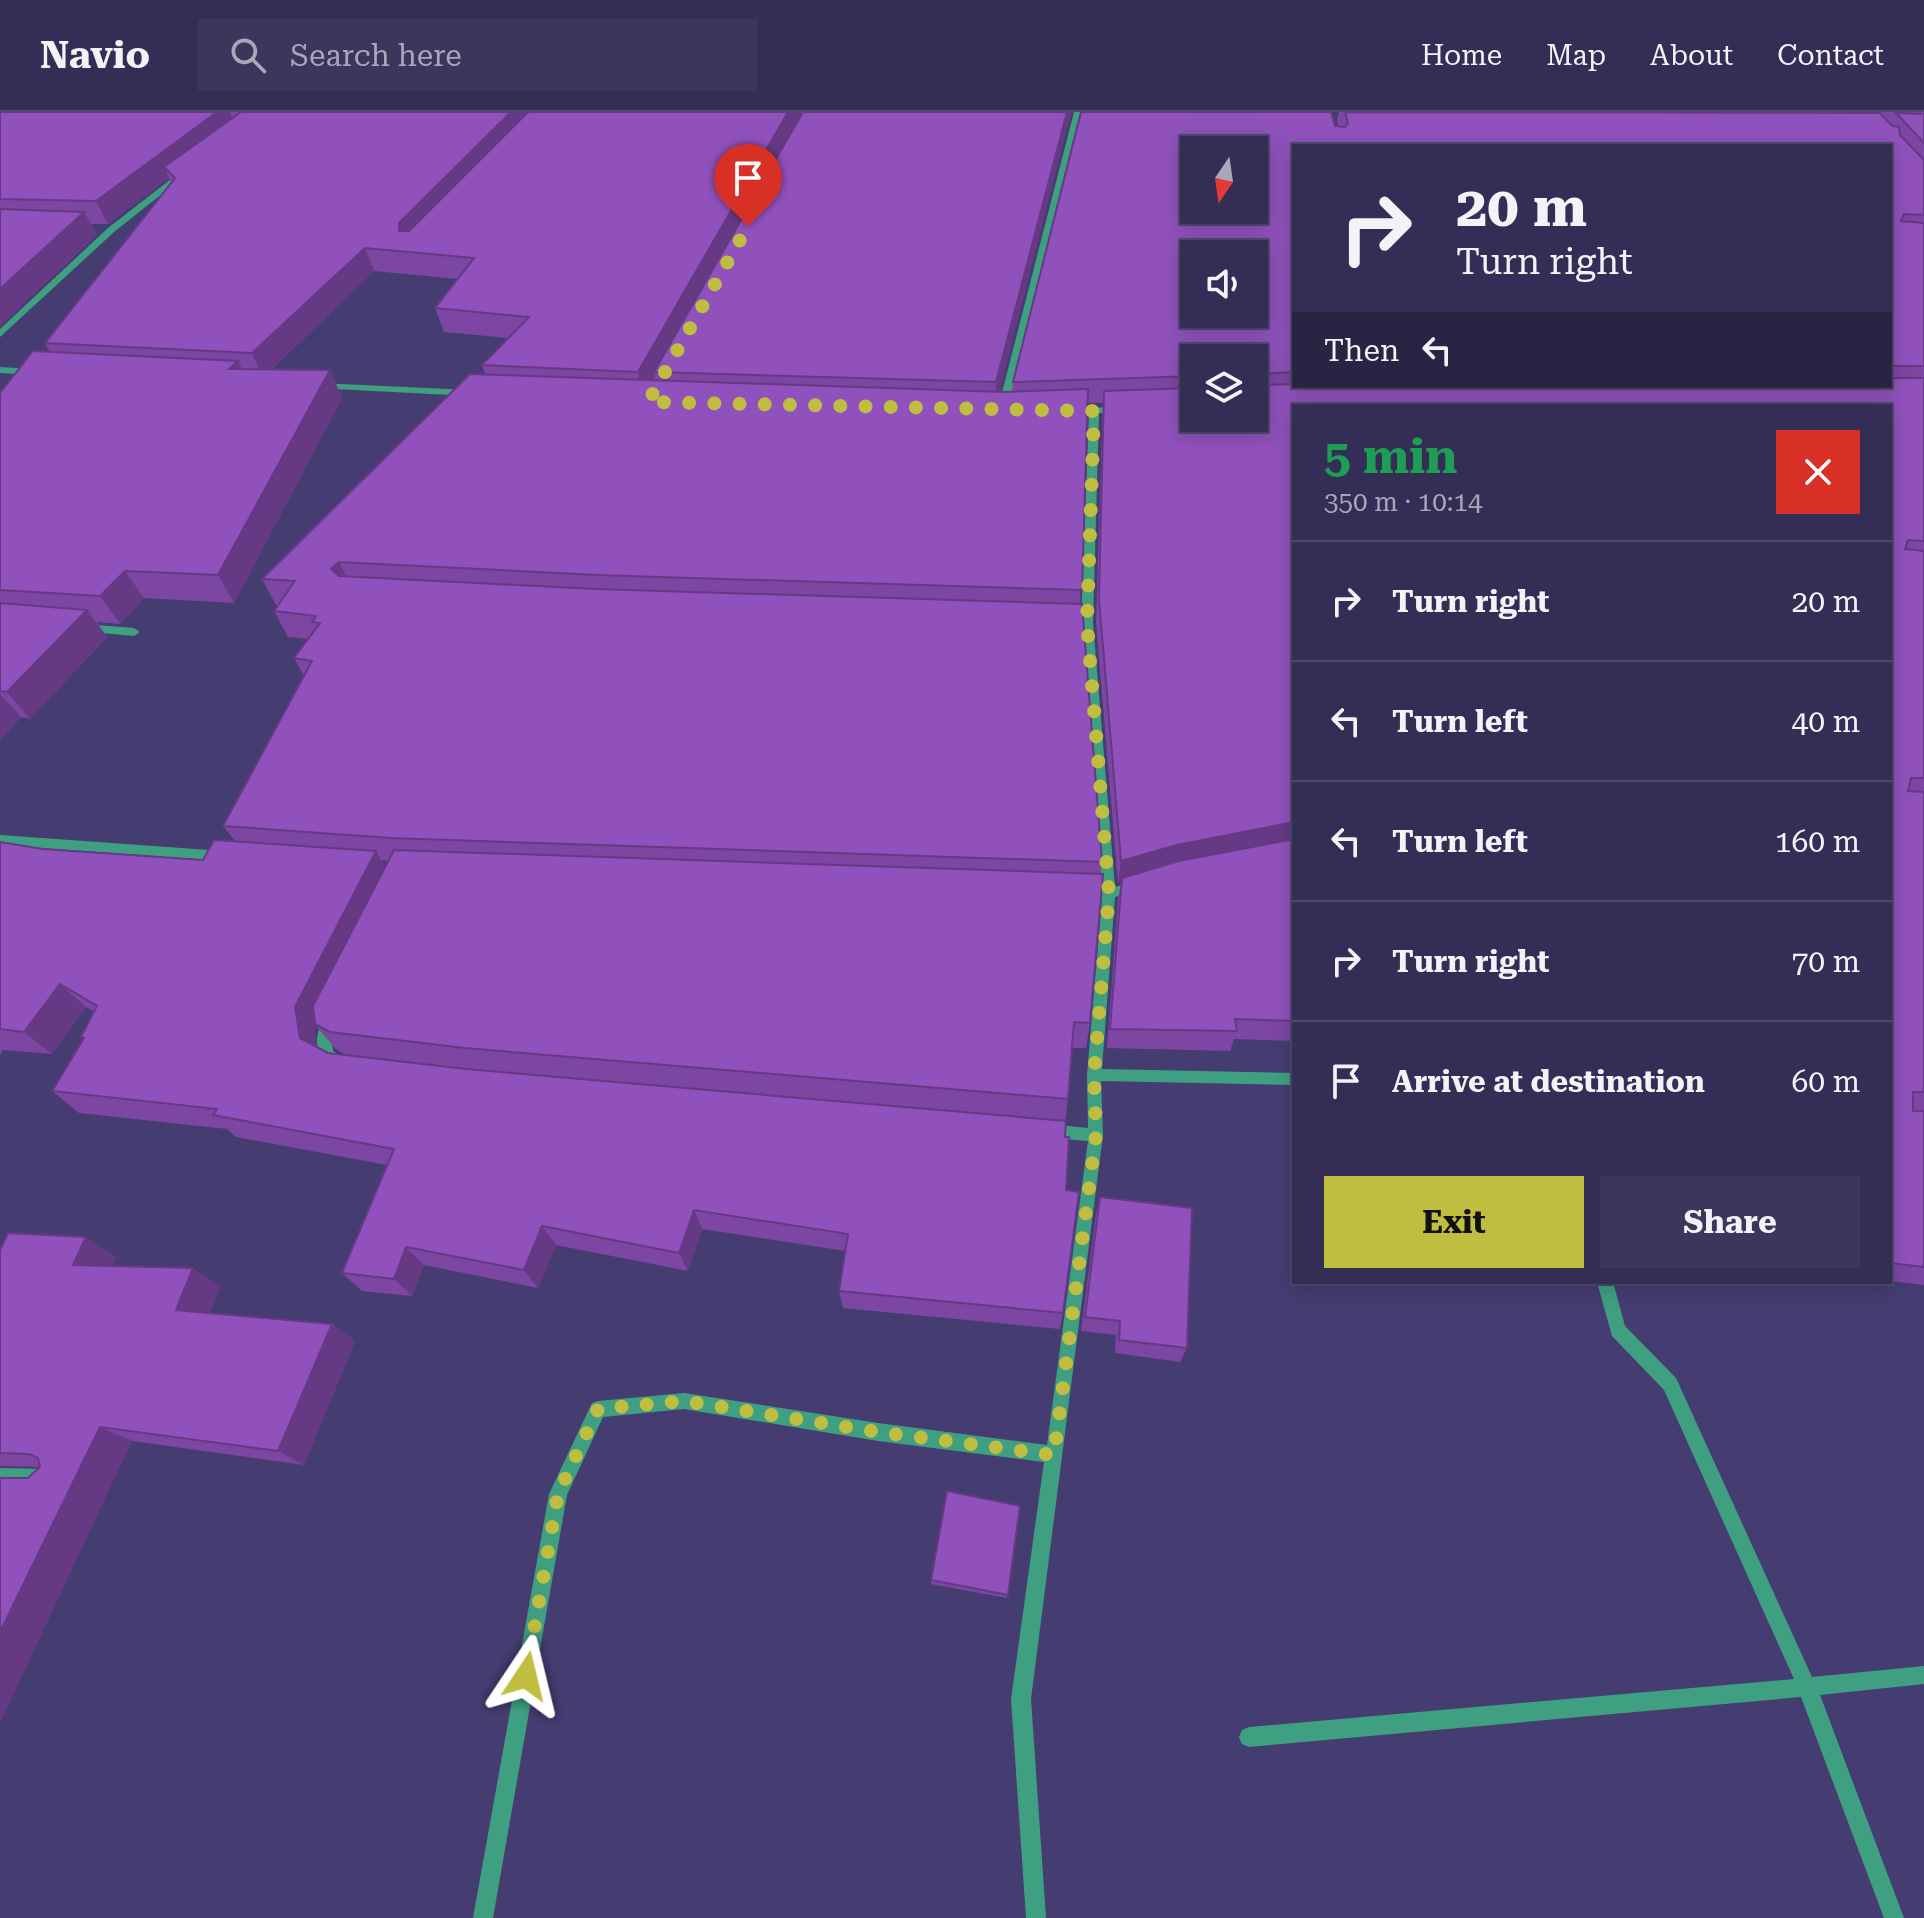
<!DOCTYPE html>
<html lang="en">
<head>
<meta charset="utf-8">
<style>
	body { margin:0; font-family:"Roboto Serif",serif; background:#3c365c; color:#f1f3f6; height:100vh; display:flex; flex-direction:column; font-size:30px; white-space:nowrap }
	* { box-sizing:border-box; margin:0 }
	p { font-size:26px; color:#a9a8b9 }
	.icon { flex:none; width:44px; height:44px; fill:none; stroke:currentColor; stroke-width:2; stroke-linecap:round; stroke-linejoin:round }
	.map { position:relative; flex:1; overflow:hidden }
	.drawer { position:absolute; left:1292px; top:292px; width:600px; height:880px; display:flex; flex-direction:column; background:#342e56; border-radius:0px; box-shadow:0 4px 20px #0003,0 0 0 2px #4e4a6c }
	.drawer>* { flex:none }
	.guide { position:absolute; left:1292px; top:32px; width:600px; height:244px; border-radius:0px; box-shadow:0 4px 20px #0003,0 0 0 2px #4e4a6c; background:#342e56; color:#f1f3f6; overflow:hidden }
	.needle { width:52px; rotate:193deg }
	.tools { position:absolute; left:1180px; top:24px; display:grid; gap:16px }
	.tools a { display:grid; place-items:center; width:88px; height:88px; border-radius:0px; background:#342e56; box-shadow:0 4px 20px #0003,0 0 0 2px #4e4a6c; font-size:40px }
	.pin { position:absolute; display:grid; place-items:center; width:68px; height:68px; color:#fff; margin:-82px -34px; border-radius:50% 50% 50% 0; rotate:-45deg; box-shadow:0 0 8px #0007 }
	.pin .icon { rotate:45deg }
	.me { position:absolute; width:88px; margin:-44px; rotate:10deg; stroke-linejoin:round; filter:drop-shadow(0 0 6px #0008) }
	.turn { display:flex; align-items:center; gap:28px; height:168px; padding:0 32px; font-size:36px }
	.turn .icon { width:104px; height:104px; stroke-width:2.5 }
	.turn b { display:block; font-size:56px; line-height:68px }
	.then { display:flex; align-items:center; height:76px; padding:0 32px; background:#0003; gap:16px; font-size:30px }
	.round { display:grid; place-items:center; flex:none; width:84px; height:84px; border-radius:0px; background:#3c365c }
	.head { display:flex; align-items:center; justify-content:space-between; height:136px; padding:0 32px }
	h1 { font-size:48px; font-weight:700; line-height:60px; color:#1e9e55 }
	.cta { display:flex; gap:16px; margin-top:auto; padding:16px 32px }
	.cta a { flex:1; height:92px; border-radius:0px; background:#bfbe41; color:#111; font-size:32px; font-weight:700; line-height:92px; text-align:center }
	.cta a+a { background:#3c365c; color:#f1f3f6 }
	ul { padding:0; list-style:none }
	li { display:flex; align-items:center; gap:24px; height:120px; padding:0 32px; border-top:2px solid #4e4a6c }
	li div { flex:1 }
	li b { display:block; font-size:30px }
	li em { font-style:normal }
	header { display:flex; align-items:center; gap:48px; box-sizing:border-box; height:112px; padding:0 40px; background:#342e56; border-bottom:2px solid #4e4a6c }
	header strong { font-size:38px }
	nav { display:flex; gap:44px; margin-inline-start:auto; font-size:28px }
	.search { width:560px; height:72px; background:#3c365c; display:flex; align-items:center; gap:20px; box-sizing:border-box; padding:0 28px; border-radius:0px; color:#a9a8b9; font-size:30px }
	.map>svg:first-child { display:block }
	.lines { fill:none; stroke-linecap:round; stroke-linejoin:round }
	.minor { fill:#3fa081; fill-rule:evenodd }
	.wall { fill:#7c46a2; fill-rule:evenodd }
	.shaded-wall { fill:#653984 }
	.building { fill:#9051bc; stroke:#653984; stroke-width:2; fill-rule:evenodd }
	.route { stroke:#bfbe41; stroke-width:14; stroke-dasharray:0 25.2 }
</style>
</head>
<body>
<header>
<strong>Navio</strong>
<div class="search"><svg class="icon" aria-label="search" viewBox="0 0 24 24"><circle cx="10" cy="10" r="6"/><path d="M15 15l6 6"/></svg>Search here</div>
<nav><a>Home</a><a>Map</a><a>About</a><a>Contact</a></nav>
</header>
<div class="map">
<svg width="1924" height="1806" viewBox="0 0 1924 1806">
	<rect width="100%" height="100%" fill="#453d72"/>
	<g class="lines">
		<g class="minor">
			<polygon points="1074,0 1082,0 1008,296 1003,299 998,296"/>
			<polygon points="180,60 187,62 114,120 0,225 0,217 108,116"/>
			<polygon points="0,255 35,257 40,260 35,263 0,261"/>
			<polygon points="319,271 470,278 475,281 470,284 316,276 316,272"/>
			<polygon points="1071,296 1122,295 1127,298 1122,301 1099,301 1093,511 1115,775 1137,769 1144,774 1142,778 1115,785 1102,957 1294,961 1294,973 1101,969 1103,1023 1031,1587 1046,1806 1026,1806 1011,1587 1044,1350 878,1329 684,1297 603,1305 567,1383 493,1806 473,1806 549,1382 592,1291 598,1289 684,1281 878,1311 1047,1333 1088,1029 1049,1026 1044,1024 1042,1019 1044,1014 1049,1012 1088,1016 1087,963 1102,787 1083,786 1076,781 1083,776 1102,777 1081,511 1089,301 1068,301 1066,299"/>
			<polygon points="84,512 134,516 140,520 134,524 80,519 80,513"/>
			<polygon points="0,723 223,739 229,744 223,749 0,733"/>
			<path d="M330 902 335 904 337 908 331 919 333 939 345 946 347 950 345 954 340 956C313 945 312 928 325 904Z"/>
			<polygon points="1597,1170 1613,1170 1625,1214 1676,1266 1812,1565 1924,1554 1924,1572 1820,1583 1904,1806 1884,1806 1801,1585 1249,1635 1242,1632 1239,1625 1242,1618 1249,1615 1794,1567 1664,1278 1612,1224"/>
			<polygon points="0,1356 48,1357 54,1360 57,1366 54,1372 48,1375 0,1374"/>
		</g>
	</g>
	<g class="wall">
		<path d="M0 0H803L781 39 803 0H1071L999 280H1012L1013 270 1081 0H1331L1335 14H1338L1337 8 1339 0H1924V999H1913H1924V1173L1890 1169V294H1294V929L1234 927 1230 939 1107 936 1118 787 1121 770 1118 771 1096 511 1103 291H1088L1080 492H1082L1102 750 1100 762H1103L1090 911 1086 936H1072L1068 987 1065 1009H1066L1065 1025H1069L1066 1078 1079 1080 1063 1201 1060 1217 843 1196 839 1179 846 1139 702 1117 688 1159 556 1133 538 1176 424 1153 412 1184 362 1179 342 1161 387 1053 236 1025 227 1017 79 1001 52 979 83 927 81 925 94 900 86 895 52 942 3 938 0 943V730L43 737 203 748 214 728 235 729 223 714 304 564 294 546 309 527 288 525 274 499 278 493H276L262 467 470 262H485L482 253 508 226 444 220 435 196 458 167 374 159 271 258H330L342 286 234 491 144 486 120 512 97 510 107 525 30 607 21 605 0 629V281L33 239 50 240 45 231 171 70 169 66 108 112H91L97 123 0 214ZM1294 34H1890V274H1294ZM1194 38H1254V98H1194ZM1194 142H1254V202H1194ZM1194 246H1254V306H1194ZM381 748 389 749 385 755ZM316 914 336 937 346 943 328 941 317 935 314 918Z"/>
		<polygon points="1100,1085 1187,1236 1180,1250 1115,1241 1116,1223 1081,1219 1096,1102"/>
		<polygon points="86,1125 116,1145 112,1154 220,1174 210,1201 332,1212 355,1229 304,1353 132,1329 28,1366 40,1355 0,1354 0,1138"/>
		<polygon points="1020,1394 1007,1486 931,1472 931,1468"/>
	</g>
	<g class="shaded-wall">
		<polygon points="217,0 230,0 236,15 164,55 169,66 108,112 96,89"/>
		<polygon points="511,0 539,0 407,134 407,142 399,119 399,111"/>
		<polygon points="788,0 803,0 654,260 655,264 643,284 638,260"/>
		<polygon points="1067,0 1071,0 996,294 996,270"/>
		<polygon points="84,100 97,123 0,214 0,177"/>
		<polygon points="365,136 374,159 263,265 252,241"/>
		<polygon points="238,249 252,276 229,257"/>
		<polygon points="330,258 342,286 234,491 218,463"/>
		<polygon points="339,450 352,476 331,457"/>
		<polygon points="125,459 144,486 120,512 100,484"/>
		<polygon points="87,498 107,525 30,607 7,580"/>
		<polygon points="0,582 21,605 0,629"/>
		<polygon points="1294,710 1294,729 1172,755 1118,771 1121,749 1177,733"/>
		<polygon points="376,739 391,765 314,918 320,949 300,926 295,895"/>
		<polygon points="60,872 86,895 52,942 24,920"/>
		<polygon points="694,1098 702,1117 688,1159 679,1141"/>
		<polygon points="542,1114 556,1133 538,1176 524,1158"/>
		<polygon points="86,1125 116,1145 104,1171 73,1153"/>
		<polygon points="406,1135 424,1153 412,1184 394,1167"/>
		<polygon points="193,1156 220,1174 204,1216 176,1198"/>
		<polygon points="332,1212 355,1229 304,1353 278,1339"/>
		<polygon points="100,1315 132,1329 0,1611 0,1520"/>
	</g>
	<g class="building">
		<polygon points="0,0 217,0 96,89 0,87"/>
		<polygon points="241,0 511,0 399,111 399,119 409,119 528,0 788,0 638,260 482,253 529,205 435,196 474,146 365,136 252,241 45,231 175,66 164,55"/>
		<polygon points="803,0 1067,0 996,270 654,260"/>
		<path d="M1081 0H1331L1335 14 1345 15 1348 11 1345 0 1880 1 1892 14 1899 15 1900 23 1924 48V103L1904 102 1901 109 1924 111V254H1890V34H1294V260L1257 262 1259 273 1294 272V274H1890V266H1924V429L1908 428 1905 437 1924 439V666H1911L1908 679 1924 680V980H1913V999H1924V1155L1890 1151V294H1294V710L1177 733 1121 749 1099 487 1104 279 1194 276V306H1254V246H1194V264L1013 270ZM1194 38H1254V98H1194ZM1194 142H1254V202H1194Z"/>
		<polygon points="1896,1 1924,2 1924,31"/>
		<polygon points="0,97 84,100 0,177"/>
		<polygon points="33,239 238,249 229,257 330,258 218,463 125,459 100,484 0,478 0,281"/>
		<polygon points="470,262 1003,280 1088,277 1082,478 597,463 339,450 331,457 339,464 596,477 1082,492 1102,750 391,726 223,714 312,549 294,546 320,511 312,510 316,504 274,499 295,469 262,467"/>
		<polygon points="0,491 87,498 7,580 0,579"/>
		<polygon points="1294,727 1294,909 1235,907 1237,919 1110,917 1122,766 1179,749"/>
		<polygon points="214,728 376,739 295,895 300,926 328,941 466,957 1066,1009 1065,1025 1069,1025 1066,1078 1079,1080 1063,1201 839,1179 848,1122 694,1098 679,1141 542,1114 524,1158 406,1135 394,1167 342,1161 394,1037 213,1003 217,997 52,979 84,926 81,925 97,894 60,872 24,920 0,917 0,730 43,737 203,748"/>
		<polygon points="394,738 1103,762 1090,911 1074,910 1068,987 465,936 330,920 315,912 313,894"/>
		<polygon points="1100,1085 1192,1096 1187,1236 1119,1228 1120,1209 1085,1205"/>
		<polygon points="8,1121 86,1125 73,1153 193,1156 176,1198 332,1212 278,1339 100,1315 0,1520 0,1366 28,1366 40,1355 38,1346 29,1342 0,1341 0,1138"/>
		<polygon points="947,1379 1020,1394 1008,1483 931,1468"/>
	</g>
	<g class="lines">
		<polyline class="route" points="526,1564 558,1382 598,1297 684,1289 878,1320 1054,1343 1096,1023 1094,963 1109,782 1087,511 1094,299 648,290 748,114"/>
	</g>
</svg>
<div class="tools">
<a><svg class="needle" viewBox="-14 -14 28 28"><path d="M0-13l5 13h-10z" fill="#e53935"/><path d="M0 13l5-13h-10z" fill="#a9a8b9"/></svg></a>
<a><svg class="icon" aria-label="sound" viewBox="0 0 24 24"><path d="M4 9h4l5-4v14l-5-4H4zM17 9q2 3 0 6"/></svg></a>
<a><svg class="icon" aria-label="layers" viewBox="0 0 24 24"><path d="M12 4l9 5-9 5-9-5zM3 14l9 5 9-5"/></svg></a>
</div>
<div class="pin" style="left:748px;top:114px;background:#d93025"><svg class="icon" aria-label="arrive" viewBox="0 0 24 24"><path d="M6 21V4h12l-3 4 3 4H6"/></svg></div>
<svg class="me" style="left:526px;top:1564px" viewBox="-20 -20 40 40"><path d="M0-17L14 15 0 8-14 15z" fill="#bfbe41" stroke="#fff" stroke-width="4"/></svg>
<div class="guide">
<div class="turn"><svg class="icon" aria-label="right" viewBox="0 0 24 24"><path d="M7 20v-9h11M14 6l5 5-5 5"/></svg><div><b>20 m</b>Turn right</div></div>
<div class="then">Then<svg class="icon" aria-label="left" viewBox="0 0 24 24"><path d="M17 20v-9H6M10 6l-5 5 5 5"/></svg></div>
</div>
<section class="drawer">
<div class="head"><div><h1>5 min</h1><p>350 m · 10:14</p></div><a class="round" style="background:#d93025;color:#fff"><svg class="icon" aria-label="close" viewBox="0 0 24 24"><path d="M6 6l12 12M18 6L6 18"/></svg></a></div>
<ul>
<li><svg class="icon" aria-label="right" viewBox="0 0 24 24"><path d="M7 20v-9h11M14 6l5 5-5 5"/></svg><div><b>Turn right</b></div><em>20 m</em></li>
<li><svg class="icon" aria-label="left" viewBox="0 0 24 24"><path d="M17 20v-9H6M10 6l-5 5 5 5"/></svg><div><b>Turn left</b></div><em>40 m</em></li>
<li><svg class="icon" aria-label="left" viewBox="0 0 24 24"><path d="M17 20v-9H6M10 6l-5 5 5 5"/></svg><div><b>Turn left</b></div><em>160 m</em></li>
<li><svg class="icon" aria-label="right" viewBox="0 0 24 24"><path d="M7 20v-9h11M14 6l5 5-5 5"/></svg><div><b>Turn right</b></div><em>70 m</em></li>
<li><svg class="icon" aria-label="arrive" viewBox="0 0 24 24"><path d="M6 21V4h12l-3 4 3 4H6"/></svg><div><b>Arrive at destination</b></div><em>60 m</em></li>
</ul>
<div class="cta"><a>Exit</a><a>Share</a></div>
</section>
</div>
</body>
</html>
